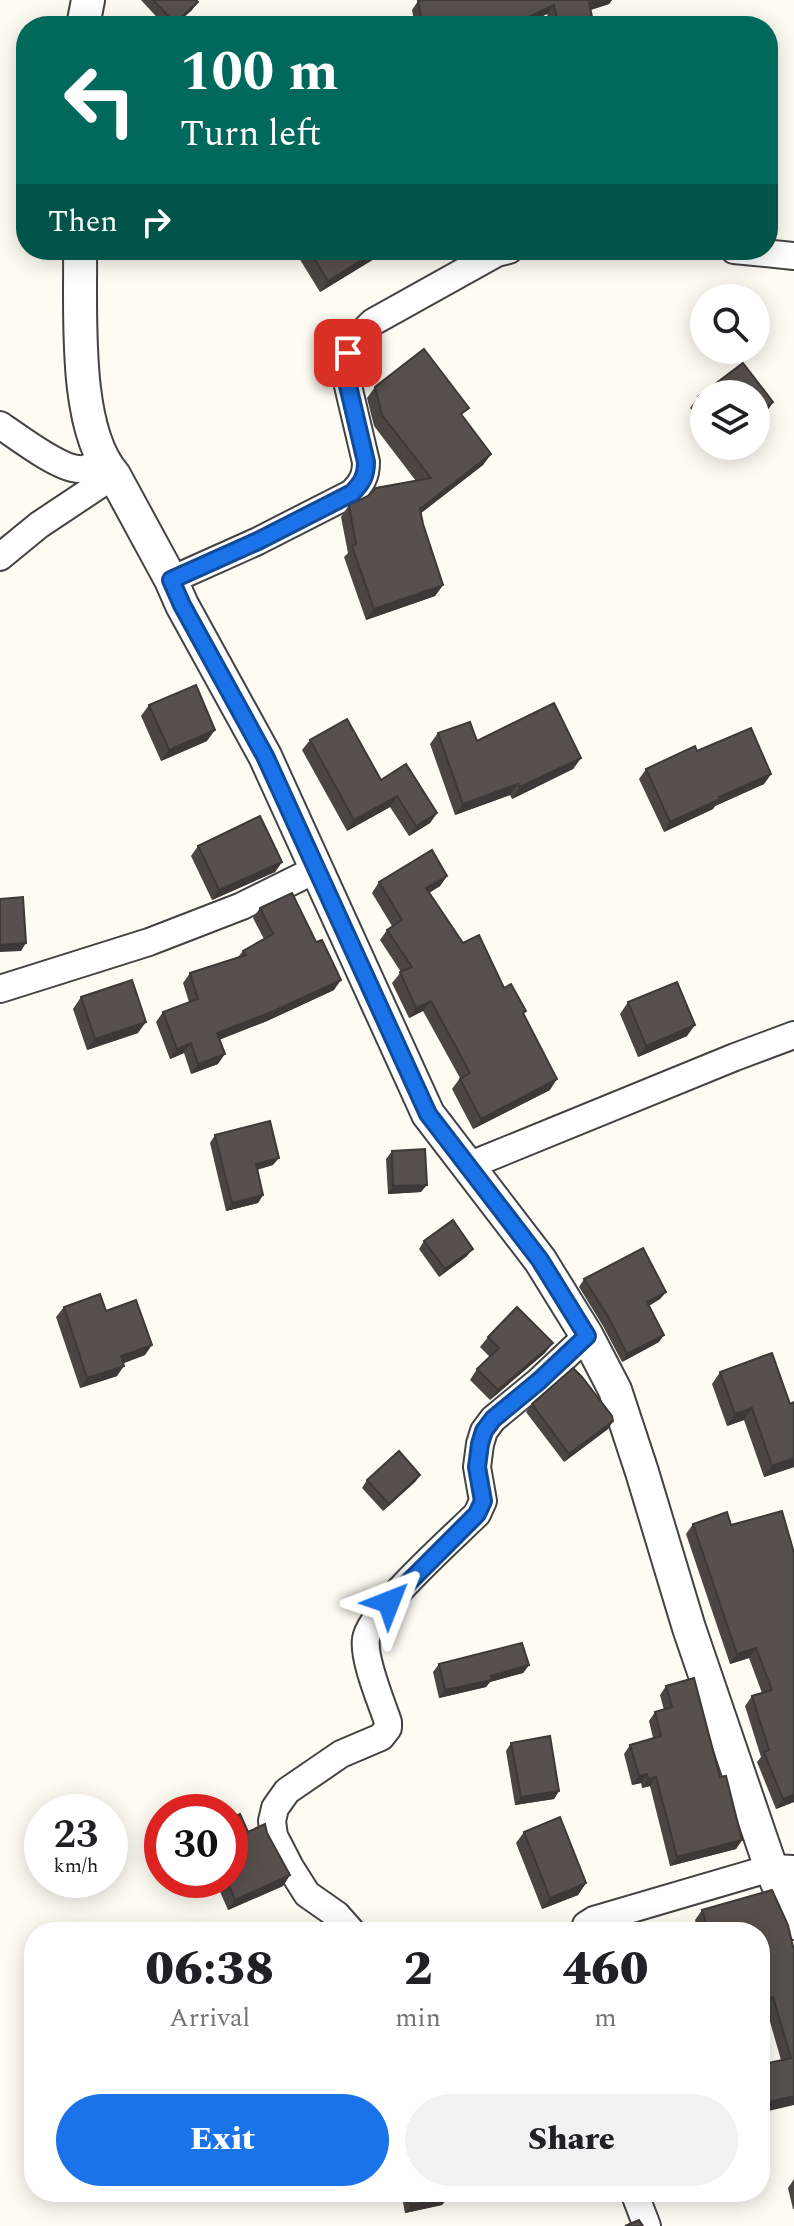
<!DOCTYPE html>
<html lang="en">
<head>
<meta charset="utf-8">
<style>
	body { margin:0; font-family:Spectral,serif; background:#f2f2f2; color:#202124; height:100vh; display:flex; flex-direction:column; font-size:30px; white-space:nowrap }
	* { box-sizing:border-box; margin:0 }
	p { font-size:26px; color:#757577 }
	.icon { flex:none; width:44px; height:44px; fill:none; stroke:currentColor; stroke-width:2; stroke-linecap:round; stroke-linejoin:round }
	.map { position:relative; flex:1; overflow:hidden }
	.details { position:absolute; left:24px; top:1922px; width:746px; height:280px; display:flex; flex-direction:column; background:#fff; border-radius:32px; box-shadow:0 4px 20px #0003 }
	.details>* { flex:none }
	.banner { position:absolute; left:16px; top:16px; width:762px; height:244px; border-radius:32px; box-shadow:0 4px 20px #0003; background:#00695c; color:#fff; overflow:hidden }
	.fabs { position:absolute; left:690px; top:284px; display:grid; gap:16px }
	.fabs a { display:grid; place-items:center; width:80px; height:80px; border-radius:50%; background:#fff; box-shadow:0 4px 20px #0003; font-size:40px }
	.speed { position:absolute; left:24px; top:1794px; display:flex; gap:16px; font-size:40px; font-weight:700; text-align:center }
	.speed>* { display:grid; place-content:center; width:104px; height:104px; border-radius:50%; background:#fff; box-shadow:0 4px 20px #0003; line-height:1 }
	.speed small { font-size:20px; font-weight:400 }
	.speed .limit { border:12px solid #d22; background:#fff; color:#111 }
	.pin { position:absolute; display:grid; place-items:center; width:68px; height:68px; color:#fff; margin:-34px; border-radius:16px; box-shadow:0 4px 12px #0006 }
	.me { position:absolute; width:88px; margin:-44px; rotate:45deg; stroke-linejoin:round; filter:drop-shadow(0 0 6px #0008) }
	.turn { display:flex; align-items:center; gap:28px; height:168px; padding:0 32px; font-size:36px }
	.turn .icon { width:104px; height:104px; stroke-width:2.5 }
	.turn b { display:block; font-size:56px; line-height:68px }
	.then { display:flex; align-items:center; height:76px; padding:0 32px; background:#0003; gap:16px; font-size:30px }
	.eta { display:flex; justify-content:space-evenly; align-items:center; height:136px; text-align:center }
	.eta b { font-size:48px; font-weight:800; line-height:56px }
	.button { display:flex; gap:16px; margin-top:auto; padding:16px 32px }
	.button a { flex:1; height:92px; border-radius:48px; background:#1a73e8; color:#fff; font-size:32px; font-weight:800; line-height:92px; text-align:center }
	.button a+a { background:#f2f2f2; color:#202124 }
	.map>svg:first-child { display:block }
	.lines { fill:none; stroke-linecap:round; stroke-linejoin:round }
	.minor-casing { stroke:#434343; stroke-width:30 }
	.tertiary-casing { stroke:#434343; stroke-width:36 }
	.minor { stroke:#fff; stroke-width:26 }
	.tertiary { stroke:#fff; stroke-width:32 }
	.wall { fill:#4c4542 }
	.shaded-wall { fill:#3e3836 }
	.building { fill:#58504d; stroke:#3e3836; stroke-width:2 }
	.route-casing { stroke:#114b97; stroke-width:20 }
	.route { stroke:#1a73e8; stroke-width:14 }
</style>
</head>
<body>
<div class="map">
<svg width="794" height="2226" viewBox="0 0 794 2226">
	<rect width="100%" height="100%" fill="#fefbf3"/>
	<g class="lines">
		<defs>
			<g id="minor">
				<polyline points="734,250 794,256"/>
				<path d="M0 425C18 437 58 468 78 469 86 470 96 465 103 463"/>
				<polyline points="0,557 39,525 114,475"/>
				<path d="M171 580 258 541 352 493C362 483 366 476 366 462L345 373 348 353 356 339 373 322 497 253 509 250"/>
				<polyline points="0,989 149,942 242,906 317,869"/>
				<polyline points="468,1166 735,1057 794,1035"/>
				<path d="M352 1932 337 1915 307 1894 290 1867 274 1836 272 1821 275 1808 287 1791 341 1754 381 1737 388 1728V1722C381 1701 363 1659 366 1639 369 1612 454 1537 477 1514L483 1501 477 1467 480 1444 484 1431 493 1419 539 1381 587 1336"/>
				<polyline points="584,1932 586,1925 594,1920 771,1868 794,1869"/>
				<polyline points="634,2192 647,2226"/>
			</g>
			<g id="tertiary">
				<polyline points="83,26 88,0"/>
				<path d="M80 250C81 312 73 428 114 475L171 580 182 605 265 756 428 1114 540 1260 587 1336 615 1390 642 1472 689 1628 771 1868 794 1923"/>
			</g>
		</defs>
		<use href="#minor" class="minor-casing"/>
		<use href="#tertiary" class="tertiary-casing"/>
		<use href="#minor" class="minor"/>
		<use href="#tertiary" class="tertiary"/>
	</g>
	<g class="wall">
		<polygon points="141,0 196,0 192,10 174,26 165,26"/>
		<polygon points="423,0 612,0 609,4 591,10 594,26 550,26 547,14 522,26 415,26 412,10 418,1"/>
		<polygon points="294,250 380,250 374,259 320,292"/>
		<polygon points="743,363 773,402 765,414 756,421 756,394 704,394 704,427 690,408 698,397"/>
		<polygon points="375,387 463,417 491,454 483,465 421,513 423,524 443,585 435,596 366,620 344,557 348,553 341,517 349,505 416,481 374,426 367,398"/>
		<polygon points="149,705 207,741 161,761 141,716"/>
		<polygon points="438,733 477,741 581,758 573,769 512,799 510,795 455,815 430,744"/>
		<polygon points="310,740 381,780 437,813 430,823 409,836 390,807 347,831 302,750"/>
		<polygon points="697,751 771,774 764,784 715,806 713,809 664,832 639,779 646,769"/>
		<polygon points="198,846 282,862 275,872 212,900 191,856"/>
		<polygon points="447,876 440,886 429,893 463,943 504,988 523,1015 550,1090 473,1129 452,1089 460,1078 423,1011 409,1018 392,983 401,972 380,940 387,930 392,926 372,893 379,882"/>
		<polygon points="260,908 334,990 267,1021 219,1040 218,1064 191,1074 184,1053 170,1059 156,1022 163,1012 189,1002 183,983 190,973 238,957 243,951 264,939 253,918"/>
		<polygon points="81,997 138,1033 87,1050 73,1009"/>
		<polygon points="628,1002 687,1036 638,1057 620,1014"/>
		<polygon points="215,1135 273,1165 257,1170 263,1195 258,1203 226,1211 210,1143"/>
		<polygon points="392,1151 421,1192 388,1194 386,1159"/>
		<polygon points="424,1241 467,1256 439,1277 419,1249"/>
		<polygon points="584,1279 666,1292 660,1299 649,1306 659,1342 622,1362 603,1326 579,1287"/>
		<polygon points="64,1307 106,1311 145,1355 123,1363 117,1376 80,1388 56,1317"/>
		<polygon points="488,1337 545,1353 490,1400 470,1380 477,1369 490,1357 480,1347"/>
		<polygon points="772,1353 794,1467 764,1477 744,1420 727,1426 712,1384 720,1372"/>
		<polygon points="532,1404 613,1421 608,1429 564,1462 526,1412"/>
		<polygon points="420,1475 415,1482 383,1511 362,1488 367,1480"/>
		<polygon points="782,1511 794,1802 776,1809 757,1762 761,1757 745,1706 752,1696 762,1693 749,1658 730,1664 686,1534 693,1524 731,1525"/>
		<polygon points="439,1664 529,1665 523,1673 490,1682 486,1687 439,1698 433,1672"/>
		<polygon points="666,1686 720,1777 742,1840 736,1849 670,1866 650,1786 642,1788 641,1783 632,1785 624,1754 630,1745 653,1738 649,1721 655,1712 664,1710 660,1695"/>
		<polygon points="511,1743 559,1791 554,1799 515,1805 506,1751"/>
		<polygon points="248,1832 267,1833 290,1875 283,1886 228,1910 215,1880 230,1880"/>
		<polygon points="524,1832 586,1883 578,1895 542,1909 516,1843"/>
		<polygon points="702,1910 788,1925 794,2105 766,2008 760,1932 698,1932 695,1920"/>
		<polygon points="794,2179 794,2209 793,2209 788,2188"/>
		<polygon points="401,2192 447,2192 448,2197 442,2205 405,2213"/>
	</g>
	<g class="shaded-wall">
		<polygon points="599,0 612,0 609,4 583,12 589,3"/>
		<polygon points="198,2 192,10 174,26 172,26"/>
		<polygon points="554,5 547,14 522,26 514,26 516,23"/>
		<polygon points="378,250 380,250 374,259 320,292 328,281"/>
		<polygon points="773,402 765,414 756,421 756,415"/>
		<polygon points="491,454 483,465 412,520 420,509"/>
		<polygon points="443,585 435,596 366,620 374,609"/>
		<polygon points="215,730 207,741 161,761 169,750"/>
		<polygon points="581,758 573,769 512,799 520,787"/>
		<polygon points="771,774 764,784 715,806 713,809 664,832 670,822 719,797"/>
		<polygon points="518,784 510,795 455,815 463,804"/>
		<polygon points="397,796 390,807 347,831 354,820"/>
		<polygon points="437,813 430,823 409,836 416,826"/>
		<polygon points="282,862 275,872 212,900 219,890"/>
		<polygon points="447,876 440,886 419,899 426,888"/>
		<polygon points="26,943 21,951 0,952 0,945"/>
		<polygon points="341,980 334,990 267,1021 210,1043 217,1033"/>
		<polygon points="431,1001 423,1011 409,1018 416,1008"/>
		<polygon points="146,1022 138,1033 87,1050 95,1039"/>
		<polygon points="695,1025 687,1036 638,1057 646,1046"/>
		<polygon points="191,1043 184,1053 170,1059 177,1049"/>
		<polygon points="225,1054 218,1064 191,1074 198,1064"/>
		<polygon points="557,1079 550,1090 473,1129 481,1119"/>
		<polygon points="279,1158 273,1165 250,1171 256,1164"/>
		<polygon points="427,1185 421,1192 388,1194 393,1186"/>
		<polygon points="263,1195 258,1203 226,1211 232,1203"/>
		<polygon points="473,1249 467,1256 439,1277 445,1269"/>
		<polygon points="666,1292 660,1299 641,1310 647,1302"/>
		<polygon points="664,1335 659,1342 622,1362 627,1354"/>
		<polygon points="553,1343 545,1353 490,1400 498,1390"/>
		<polygon points="152,1345 145,1355 114,1367 121,1356"/>
		<polygon points="124,1366 117,1376 80,1388 87,1378"/>
		<polygon points="752,1408 744,1420 727,1426 735,1414"/>
		<polygon points="613,1421 608,1429 564,1462 569,1454"/>
		<polygon points="794,1458 794,1467 764,1477 772,1466"/>
		<polygon points="420,1475 415,1482 383,1511 389,1504"/>
		<polygon points="756,1648 749,1658 730,1664 737,1654"/>
		<polygon points="529,1665 523,1673 490,1682 486,1687 439,1698 445,1690"/>
		<polygon points="647,1774 641,1783 632,1785 639,1776"/>
		<polygon points="656,1777 650,1786 642,1788 648,1779"/>
		<polygon points="559,1791 554,1799 515,1805 521,1797"/>
		<polygon points="794,1795 794,1802 776,1809 783,1799"/>
		<polygon points="742,1840 736,1849 670,1866 677,1857"/>
		<polygon points="290,1875 283,1886 228,1910 235,1900"/>
		<polygon points="586,1883 578,1895 542,1909 550,1898"/>
		<polygon points="773,1997 766,2008 760,2009 760,2001"/>
		<polygon points="794,2096 794,2105 760,2113 760,2104"/>
		<polygon points="448,2197 442,2205 405,2213 411,2205"/>
	</g>
	<g class="building">
		<polygon points="153,0 196,0 198,2 175,23"/>
		<polygon points="423,0 599,0 589,3 594,26 558,26 554,5 516,23 517,26 423,26 418,1"/>
		<polygon points="309,250 378,250 328,281"/>
		<polygon points="424,349 469,408 461,414 491,454 420,509 423,524 443,585 374,609 352,546 356,544 349,505 368,496 376,488 431,478 382,415 375,387"/>
		<polygon points="743,363 773,402 756,415 756,394 704,394 704,405 698,397"/>
		<polygon points="196,685 215,730 169,750 149,705"/>
		<polygon points="554,703 581,758 520,787 518,784 463,804 438,733 470,722 477,741"/>
		<polygon points="347,719 381,780 406,764 437,813 416,826 397,796 354,820 310,740"/>
		<polygon points="751,728 771,774 719,797 720,799 670,822 646,769 695,746 697,751"/>
		<polygon points="260,816 282,862 219,890 198,846"/>
		<polygon points="432,850 447,876 426,888 463,943 479,935 504,988 511,984 526,1011 523,1013 557,1079 481,1119 460,1079 470,1073 431,1001 416,1008 400,972 412,967 387,930 402,920 379,882"/>
		<polygon points="292,893 316,942 322,940 341,980 274,1011 217,1033 225,1054 198,1064 191,1043 177,1049 163,1012 198,999 190,973 246,955 243,951 273,934 260,908"/>
		<polygon points="23,897 26,943 0,945 0,899"/>
		<polygon points="132,980 146,1022 95,1039 81,997"/>
		<polygon points="677,982 695,1025 646,1046 628,1002"/>
		<polygon points="270,1121 279,1158 256,1164 263,1195 232,1203 215,1135"/>
		<polygon points="425,1149 427,1185 393,1186 392,1151"/>
		<polygon points="453,1220 473,1249 445,1269 424,1241"/>
		<polygon points="643,1248 666,1292 647,1302 664,1335 627,1354 609,1318 584,1279"/>
		<polygon points="100,1294 106,1311 136,1300 152,1345 121,1356 124,1366 87,1378 64,1307"/>
		<polygon points="517,1307 553,1343 498,1390 477,1369 499,1348 488,1337"/>
		<polygon points="772,1353 790,1404 794,1402 794,1458 772,1466 752,1408 735,1414 720,1372"/>
		<polygon points="573,1368 582,1377 612,1416 613,1421 569,1454 532,1404"/>
		<polygon points="399,1451 420,1475 389,1504 367,1480"/>
		<polygon points="782,1511 794,1553 794,1795 783,1799 764,1752 769,1750 752,1696 772,1690 756,1648 737,1654 693,1524 727,1512 731,1525"/>
		<polygon points="522,1643 529,1665 491,1676 492,1680 445,1690 439,1664"/>
		<polygon points="694,1678 720,1777 726,1776 742,1840 677,1857 656,1777 648,1779 647,1774 639,1776 630,1745 661,1736 655,1712 672,1707 666,1686"/>
		<polygon points="550,1736 559,1791 521,1797 511,1743"/>
		<polygon points="240,1814 248,1832 265,1824 267,1833 290,1875 235,1900 227,1880 230,1880 230,1818"/>
		<polygon points="560,1817 586,1883 550,1898 524,1832"/>
		<polygon points="772,1890 788,1925 794,1951 794,2096 760,2104 760,2065 791,2058 773,1997 760,2001 760,1932 709,1932 702,1910"/>
		<polygon points="408,2192 447,2192 448,2197 411,2205"/>
		<polygon points="639,2220 643,2226 625,2226"/>
	</g>
	<g class="lines">
		<defs>
			<path id="route" d="M348 353 345 373 366 462C366 476 362 483 352 493L258 541 171 580 182 605 265 756 428 1114 540 1260 587 1336 539 1381 493 1419 484 1431 480 1444 477 1467 483 1501 477 1514 389 1602"/>
		</defs>
		<use href="#route" class="route-casing"/>
		<use href="#route" class="route"/>
	</g>
</svg>
<div class="fabs">
<a><svg class="icon" aria-label="search" viewBox="0 0 24 24"><circle cx="10" cy="10" r="6"/><path d="M15 15l6 6"/></svg></a>
<a><svg class="icon" aria-label="layers" viewBox="0 0 24 24"><path d="M12 4l9 5-9 5-9-5zM3 14l9 5 9-5"/></svg></a>
</div>
<div class="speed"><div>23<small>km/h</small></div><div class="limit">30</div></div>
<div class="pin" style="left:348px;top:353px;background:#d93025"><svg class="icon" aria-label="arrive" viewBox="0 0 24 24"><path d="M6 21V4h12l-3 4 3 4H6"/></svg></div>
<svg class="me" style="left:389px;top:1602px" viewBox="-20 -20 40 40"><path d="M0-17L14 15 0 8-14 15z" fill="#1a73e8" stroke="#fff" stroke-width="4"/></svg>
<div class="banner">
<div class="turn"><svg class="icon" aria-label="left" viewBox="0 0 24 24"><path d="M17 20v-9H6M10 6l-5 5 5 5"/></svg><div><b>100 m</b>Turn left</div></div>
<div class="then">Then<svg class="icon" aria-label="right" viewBox="0 0 24 24"><path d="M7 20v-9h11M14 6l5 5-5 5"/></svg></div>
</div>
<section class="details">
<div class="eta">
<div><b>06:38</b><p>Arrival</p></div>
<div><b>2</b><p>min</p></div>
<div><b>460</b><p>m</p></div>
</div>
<div class="button"><a>Exit</a><a>Share</a></div>
</section>
</div>
</body>
</html>
